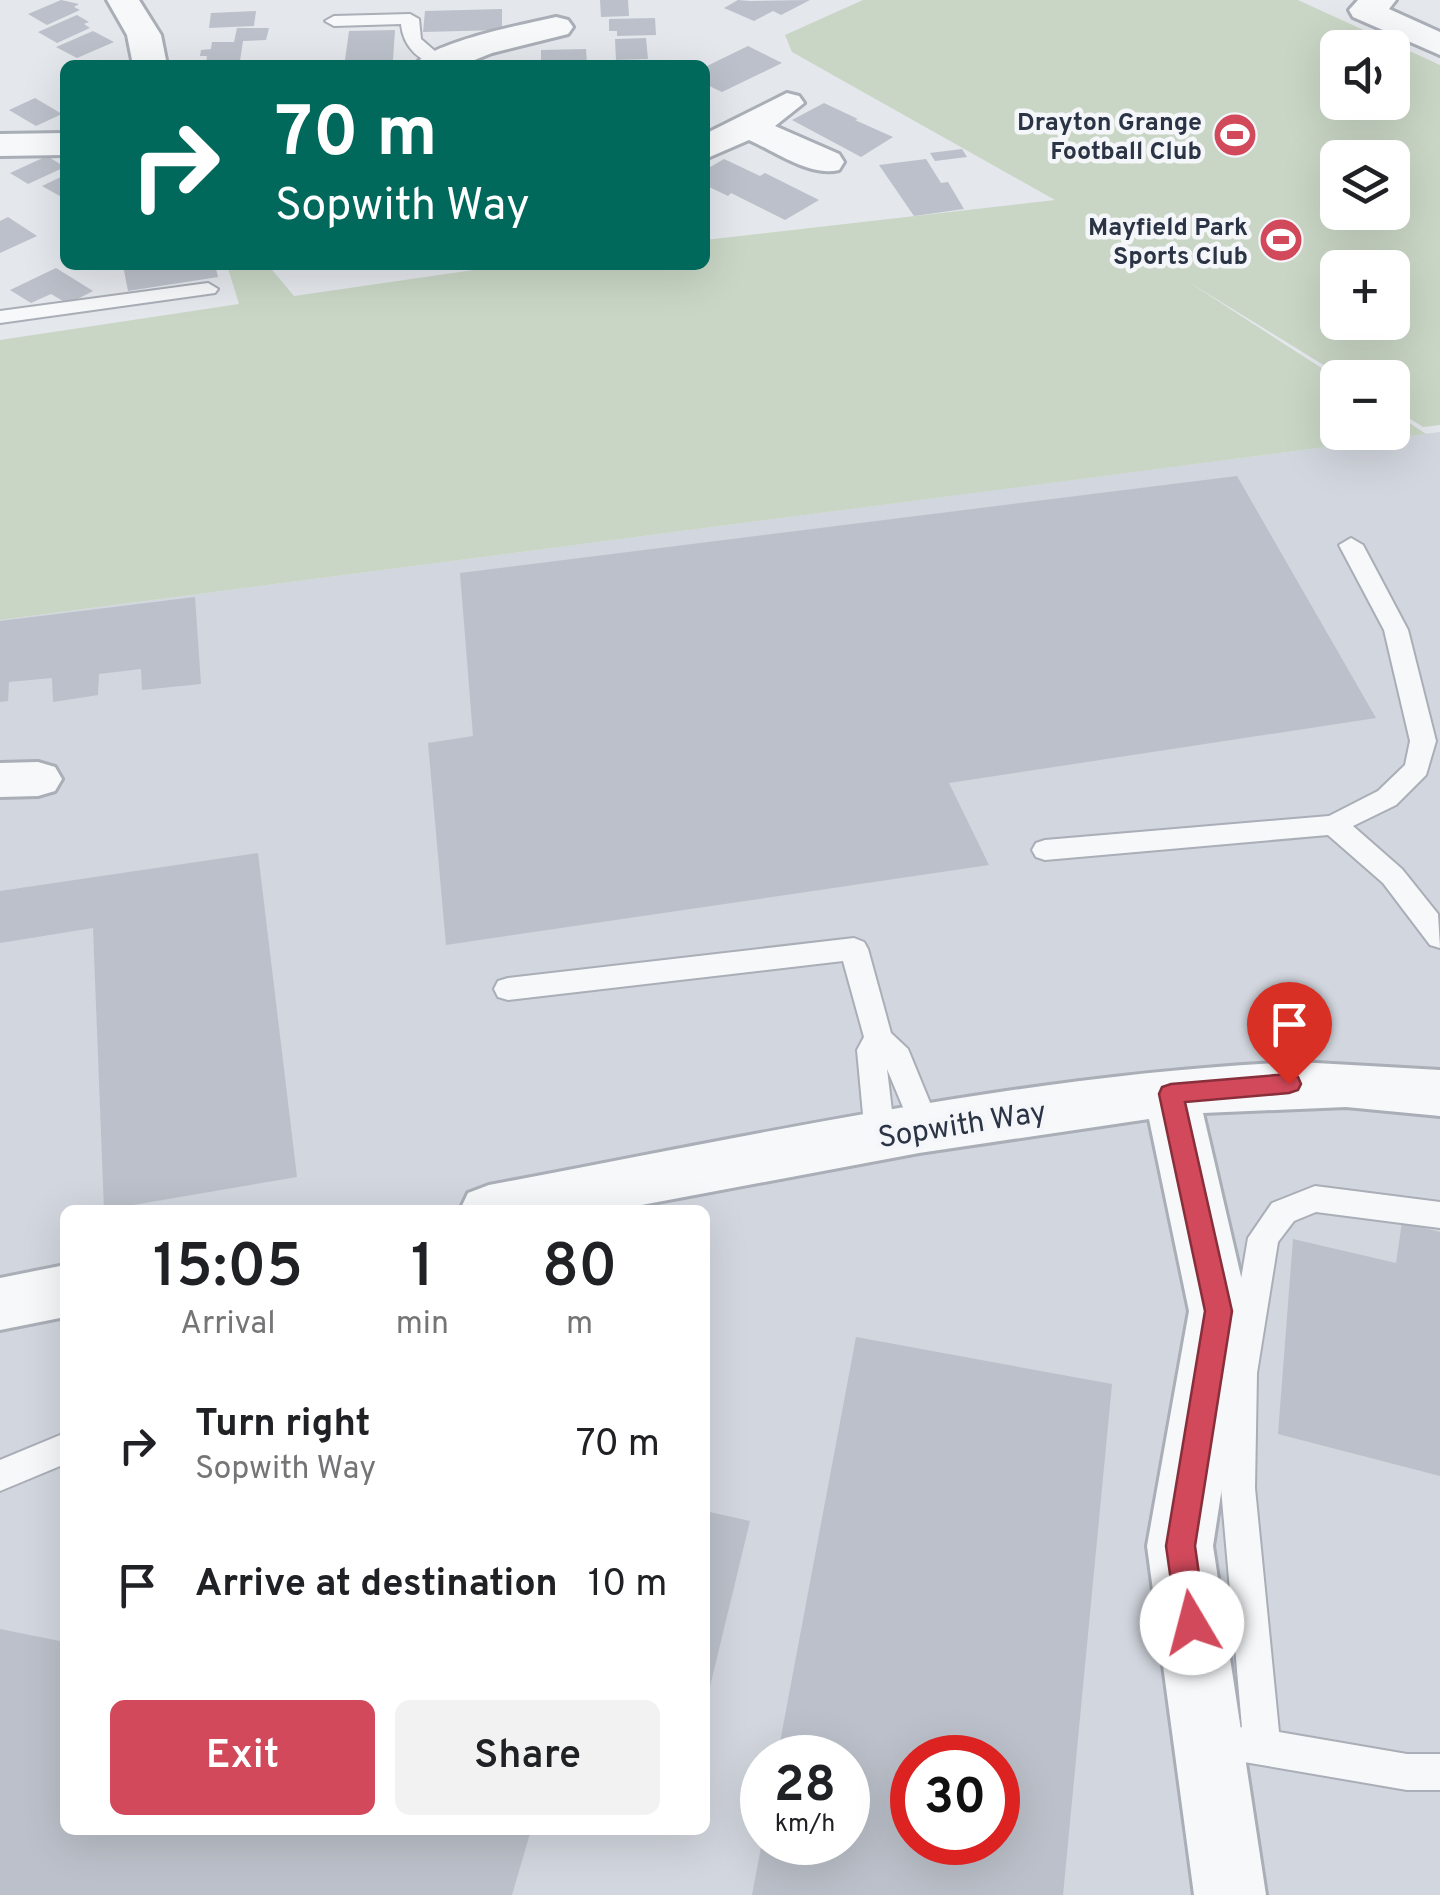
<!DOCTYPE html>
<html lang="en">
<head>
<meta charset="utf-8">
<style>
	body { margin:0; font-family:Overpass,sans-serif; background:#f2f2f2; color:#202124; height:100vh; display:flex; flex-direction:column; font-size:38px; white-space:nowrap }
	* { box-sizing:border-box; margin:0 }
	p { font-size:32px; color:#757577 }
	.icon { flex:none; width:55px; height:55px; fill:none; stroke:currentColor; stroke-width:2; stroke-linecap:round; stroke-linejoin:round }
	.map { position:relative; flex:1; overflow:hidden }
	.drawer { position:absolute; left:60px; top:1205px; width:650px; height:630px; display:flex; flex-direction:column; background:#fff; border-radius:15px; box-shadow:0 10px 40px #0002 }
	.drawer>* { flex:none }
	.top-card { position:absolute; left:60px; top:60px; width:650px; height:210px; border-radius:15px; box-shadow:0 10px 40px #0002; background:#00695c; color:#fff; overflow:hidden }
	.fabs { position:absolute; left:1320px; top:30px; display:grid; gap:20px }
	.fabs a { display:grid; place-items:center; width:90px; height:90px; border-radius:15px; background:#fff; box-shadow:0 10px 40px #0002; font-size:50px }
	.speed { position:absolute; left:740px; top:1735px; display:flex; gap:20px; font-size:50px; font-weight:700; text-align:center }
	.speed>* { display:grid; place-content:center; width:130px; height:130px; border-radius:50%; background:#fff; box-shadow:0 10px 40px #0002; line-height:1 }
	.speed small { font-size:25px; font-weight:400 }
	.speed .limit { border:15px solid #d22; background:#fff; color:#111 }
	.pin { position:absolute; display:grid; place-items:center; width:85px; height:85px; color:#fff; margin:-102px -42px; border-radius:50% 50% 50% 0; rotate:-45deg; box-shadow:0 0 10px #0007 }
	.pin .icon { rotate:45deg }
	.me { position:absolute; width:110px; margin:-55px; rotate:352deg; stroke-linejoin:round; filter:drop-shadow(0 0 8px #0008) }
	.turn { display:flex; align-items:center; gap:35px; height:210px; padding:0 50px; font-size:45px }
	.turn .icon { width:130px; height:130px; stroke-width:2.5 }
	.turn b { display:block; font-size:70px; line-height:85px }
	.eta { display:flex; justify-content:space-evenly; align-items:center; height:170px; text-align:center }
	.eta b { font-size:60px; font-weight:600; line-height:70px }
	.button { display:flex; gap:20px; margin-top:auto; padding:20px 50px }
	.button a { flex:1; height:115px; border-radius:15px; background:#d1495b; color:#fff; font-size:40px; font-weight:600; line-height:115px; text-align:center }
	.button a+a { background:#f2f2f2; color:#202124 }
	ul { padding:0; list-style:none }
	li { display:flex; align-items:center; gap:30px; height:140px; padding:0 50px }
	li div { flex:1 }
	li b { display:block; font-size:38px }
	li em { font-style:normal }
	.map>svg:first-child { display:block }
	.built { fill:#d2d6de; fill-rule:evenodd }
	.green { fill:#c9d6c5; fill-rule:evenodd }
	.building { fill:#bbc0ca; fill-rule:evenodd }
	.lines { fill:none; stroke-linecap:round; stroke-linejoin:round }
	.lane-casing { stroke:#a9aeb7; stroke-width:4 }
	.street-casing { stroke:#a9aeb7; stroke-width:6 }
	.lane { fill:#f7f8fa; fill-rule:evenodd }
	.street { fill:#f7f8fa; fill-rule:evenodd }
	.route { fill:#d1495b; stroke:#882f3b; stroke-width:2.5 }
	.labels { text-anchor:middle; stroke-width:9; stroke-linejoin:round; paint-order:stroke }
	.far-poi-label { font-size:25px; font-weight:bold; fill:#2b3445; stroke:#f4f6f9; text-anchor:end }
	.street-label { font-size:30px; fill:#2b3445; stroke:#f4f6f9 }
</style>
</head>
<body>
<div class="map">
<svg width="1440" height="1895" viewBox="0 0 1440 1895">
	<rect width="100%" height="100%" fill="#e4e7ec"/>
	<path class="built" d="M1440 432V1895H0V620ZM65 1210H705V1830H65ZM762 1758H848V1842H762ZM912 1758H998V1842H912Z"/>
	<path class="green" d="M863 0H1298L1440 65V425L1423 427 1393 408 1392 378 1343 377 1187 281 1337 378 1338 432H1392L1393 412 1426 434 0 620V340L239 304 227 265H268L294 296 508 265H705V240L1055 200 792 52 785 35ZM1338 48H1392V102H1338ZM1338 158H1392V212H1338ZM1338 268H1392V322H1338Z"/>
	<g class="building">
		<polygon points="61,0 79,4 74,7 80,10 47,25 28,14"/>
		<polygon points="600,0 628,0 629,16 601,17"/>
		<polygon points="738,0 750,1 810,0 781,15 773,11 754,21 724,8"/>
		<polygon points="502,9 502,30 423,32 425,11"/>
		<polygon points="256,11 254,26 209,28 211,13"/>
		<polygon points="77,15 89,22 84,24 90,28 57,43 38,32"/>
		<polygon points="655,18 656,35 617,36 617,31 609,31 609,19"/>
		<polygon points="237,28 269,28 266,40 243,41 240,61 206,62 207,56 200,56 201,50 211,49 212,42 234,42"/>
		<polygon points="395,30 393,60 345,60 349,31"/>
		<polygon points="93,31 114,42 77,58 56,47"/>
		<polygon points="646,38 648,59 616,60 615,39"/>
		<polygon points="748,46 782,63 722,92 705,84 705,67"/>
		<polygon points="586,49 587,64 541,65 541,50"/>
		<polygon points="35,98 62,114 36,126 9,110"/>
		<polygon points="824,103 858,119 855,120 893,137 861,157 792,120"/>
		<polygon points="962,149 967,157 935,161 930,153"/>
		<polygon points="47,156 65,167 28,184 10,173"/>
		<polygon points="724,159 760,176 765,173 819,200 785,220 731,193 728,196 705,185 705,170"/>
		<polygon points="926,159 941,183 948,182 964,209 914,216 879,165"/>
		<polygon points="65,175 65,199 42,186"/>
		<polygon points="8,217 37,236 0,253 0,221"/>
		<polygon points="123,265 215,265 218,277 128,291"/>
		<polygon points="56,268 93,291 68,304 51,294 31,303 10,290"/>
		<polygon points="1237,476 1376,718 949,783 989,865 446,945 428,743 473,736 460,573"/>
		<polygon points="195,597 201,684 142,690 141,669 99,674 98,695 53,702 52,678 9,682 8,701 0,702 0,621"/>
		<polygon points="258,853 297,1177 104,1210 93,928 0,943 0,891"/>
		<polygon points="1402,1222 1440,1232 1440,1476 1278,1434 1293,1239 1396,1263"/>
		<path d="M856 1337 1112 1384 1063 1895H752L762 1842H848V1758H777ZM912 1758H998V1842H912Z"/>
		<polygon points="705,1511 750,1521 706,1703 705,1703"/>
		<polygon points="0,1629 65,1642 65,1830 531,1830 512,1895 0,1895"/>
	</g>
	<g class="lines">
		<defs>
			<g id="lane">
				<path d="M410 14 419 19 421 39 443 58 444 65C421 65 403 47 401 24L334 26 325 21 334 16Z"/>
				<polygon points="208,283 218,289 215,293 0,323 0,311"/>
				<polygon points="1351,538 1363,545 1408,630 1436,741 1426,775 1396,805 1353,826 1402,869 1438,914 1440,948 1430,945 1383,883 1328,835 1045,860 1036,857 1032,850 1036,843 1045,840 1329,816 1378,791 1405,765 1410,741 1384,630 1339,545"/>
				<polygon points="854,938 864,942 868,949 891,1033 908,1049 940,1127 935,1136 925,1139 915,1136 887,1069 895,1136 890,1145 880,1148 870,1145 865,1136 857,1050 864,1037 843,961 508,1000 498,997 494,989 498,981 508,978"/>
				<polygon points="1315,1186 1440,1202 1440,1228 1316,1212 1294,1221 1278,1242 1257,1373 1255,1488 1279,1732 1407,1754 1440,1754 1440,1790 1407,1790 1244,1762 1231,1757 1226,1744 1231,1731 1242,1727 1221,1488 1225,1373 1248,1238 1272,1203"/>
				<polygon points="65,1433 65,1464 0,1491 0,1460"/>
			</g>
			<g id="street">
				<polygon points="107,0 139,0 161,35 167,65 133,65 127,35"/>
				<polygon points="1358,0 1396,0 1389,9 1440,32 1440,55 1353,17 1349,10"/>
				<path d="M556 17 568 20 573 27 568 34 492 53 462 65H415C431 42 526 24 556 17Z"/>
				<path d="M787 93 799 96 804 103 775 126 839 154 844 162 839 170C810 177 776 152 749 140L705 159V134Z"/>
				<polygon points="65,133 65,155 0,156 0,134"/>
				<polygon points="38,762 55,767 62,779 55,791 38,796 0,797 0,763"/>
				<path d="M1298 1062 1440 1070V1116L1346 1107 1203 1113 1249 1311 1213 1546 1266 1895H1194L1147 1546 1189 1311 1149 1119 919 1153 615 1210H460L468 1193 489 1185C756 1135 1026 1074 1298 1062Z"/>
				<polygon points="65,1265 65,1317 0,1330 0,1278"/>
			</g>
		</defs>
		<use href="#lane" class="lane-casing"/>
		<use href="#street" class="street-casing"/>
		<use href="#lane" class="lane"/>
		<use href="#street" class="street"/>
	</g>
	<polygon class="route" points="1289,1074 1298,1077 1301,1084 1298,1090 1289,1093 1185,1102 1232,1311 1195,1546 1206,1623 1202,1633 1192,1637 1181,1633 1177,1623 1166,1546 1205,1311 1159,1094 1162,1087 1171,1084"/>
	<defs>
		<symbol id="stadium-disc" viewBox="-11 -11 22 22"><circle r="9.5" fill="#d1495b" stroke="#f4f6f9"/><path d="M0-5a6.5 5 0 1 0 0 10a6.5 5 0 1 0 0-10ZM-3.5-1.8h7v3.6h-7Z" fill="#fff"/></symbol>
	</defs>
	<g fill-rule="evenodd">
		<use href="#stadium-disc" x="1210" y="110" width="50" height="50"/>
		<use href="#stadium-disc" x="1256" y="215" width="50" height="50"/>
	</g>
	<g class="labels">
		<g class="far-poi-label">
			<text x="1202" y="130">Drayton Grange<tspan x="1202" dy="29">Football Club</tspan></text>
			<text x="1248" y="235">Mayfield Park<tspan x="1248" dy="29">Sports Club</tspan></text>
		</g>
		<g class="street-label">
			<text transform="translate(962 1124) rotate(-9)" y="10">Sopwith Way</text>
		</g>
	</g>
</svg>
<div class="fabs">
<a><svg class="icon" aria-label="sound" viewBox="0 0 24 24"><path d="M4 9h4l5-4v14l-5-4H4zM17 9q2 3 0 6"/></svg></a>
<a><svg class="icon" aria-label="layers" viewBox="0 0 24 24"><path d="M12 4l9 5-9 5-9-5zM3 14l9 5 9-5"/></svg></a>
<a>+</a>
<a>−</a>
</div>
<div class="speed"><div>28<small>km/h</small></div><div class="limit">30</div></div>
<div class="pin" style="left:1289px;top:1084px;background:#d93025"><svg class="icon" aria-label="arrive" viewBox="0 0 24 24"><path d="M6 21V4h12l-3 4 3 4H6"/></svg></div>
<svg class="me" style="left:1192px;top:1623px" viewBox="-20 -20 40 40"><circle r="19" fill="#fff"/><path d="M0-13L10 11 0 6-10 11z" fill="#d1495b"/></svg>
<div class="top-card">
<div class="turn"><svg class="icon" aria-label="right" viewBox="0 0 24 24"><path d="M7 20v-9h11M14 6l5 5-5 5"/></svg><div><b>70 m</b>Sopwith Way</div></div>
</div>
<section class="drawer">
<div class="eta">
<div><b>15:05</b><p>Arrival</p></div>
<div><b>1</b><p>min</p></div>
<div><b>80</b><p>m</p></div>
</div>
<ul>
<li><svg class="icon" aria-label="right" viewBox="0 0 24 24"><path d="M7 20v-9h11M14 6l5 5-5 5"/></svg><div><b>Turn right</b><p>Sopwith Way</p></div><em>70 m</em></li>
<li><svg class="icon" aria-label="arrive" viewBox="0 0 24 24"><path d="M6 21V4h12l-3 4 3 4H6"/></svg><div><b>Arrive at destination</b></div><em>10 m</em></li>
</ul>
<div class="button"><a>Exit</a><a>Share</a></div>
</section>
</div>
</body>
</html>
